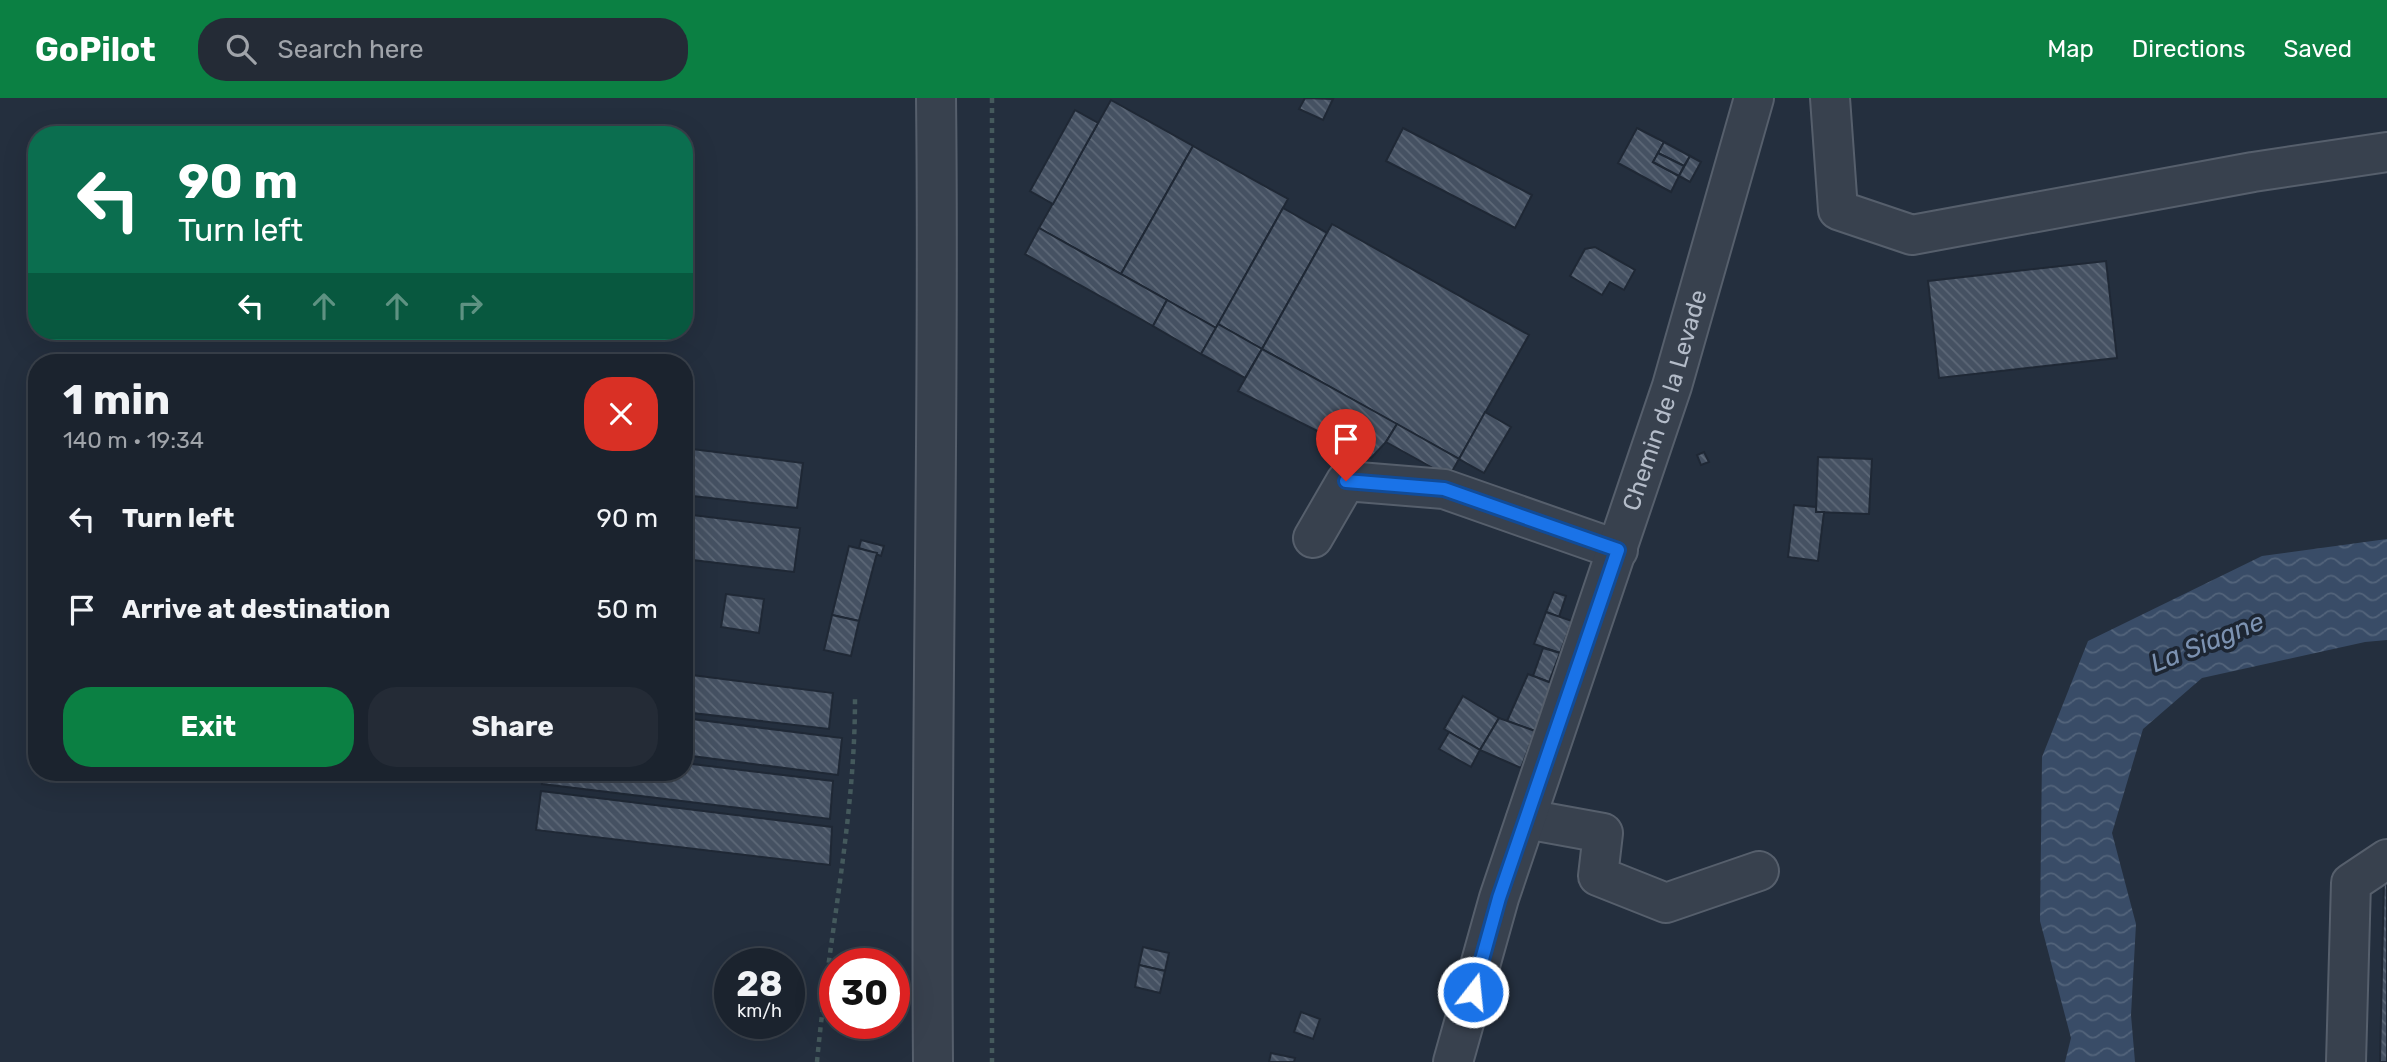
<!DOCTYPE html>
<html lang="en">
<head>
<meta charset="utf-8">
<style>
	body { margin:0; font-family:Rubik,sans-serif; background:#242b36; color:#f1f3f6; height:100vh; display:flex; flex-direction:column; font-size:26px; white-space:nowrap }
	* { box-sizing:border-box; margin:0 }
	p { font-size:23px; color:#a0a4aa }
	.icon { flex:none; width:38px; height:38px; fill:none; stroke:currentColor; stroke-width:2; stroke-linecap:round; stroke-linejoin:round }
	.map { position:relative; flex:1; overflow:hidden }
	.panel { position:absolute; left:28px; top:256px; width:665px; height:427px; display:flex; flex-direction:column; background:#1b232e; border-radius:28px; box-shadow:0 7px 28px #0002,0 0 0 2px #39404a }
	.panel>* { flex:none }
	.top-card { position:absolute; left:28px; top:28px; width:665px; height:214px; border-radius:28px; box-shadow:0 7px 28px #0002,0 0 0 2px #39404a; background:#0b6e4f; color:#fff; overflow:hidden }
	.speed { position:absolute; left:714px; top:850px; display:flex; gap:14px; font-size:35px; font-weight:700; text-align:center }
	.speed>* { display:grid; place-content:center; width:91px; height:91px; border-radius:50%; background:#1b232e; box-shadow:0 7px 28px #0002,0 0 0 2px #39404a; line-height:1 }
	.speed small { font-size:18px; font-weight:400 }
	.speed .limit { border:10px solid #d22; background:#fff; color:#111 }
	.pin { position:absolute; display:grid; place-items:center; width:60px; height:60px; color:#fff; margin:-72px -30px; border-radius:50% 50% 50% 0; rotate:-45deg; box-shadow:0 0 7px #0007 }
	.pin .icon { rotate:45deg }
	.me { position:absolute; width:77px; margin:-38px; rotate:16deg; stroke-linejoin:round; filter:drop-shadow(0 0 5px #0008) }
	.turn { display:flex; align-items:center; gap:24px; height:147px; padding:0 35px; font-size:32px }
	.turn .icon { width:91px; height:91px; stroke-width:2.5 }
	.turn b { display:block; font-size:49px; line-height:60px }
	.lanes { display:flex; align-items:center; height:66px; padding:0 35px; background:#0003; justify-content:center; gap:35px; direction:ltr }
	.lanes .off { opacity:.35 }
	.round { display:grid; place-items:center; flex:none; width:74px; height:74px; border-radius:28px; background:#242b36 }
	.head { display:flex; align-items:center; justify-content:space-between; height:119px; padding:0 35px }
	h1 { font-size:42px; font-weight:700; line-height:52px }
	.button { display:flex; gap:14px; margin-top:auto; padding:14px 35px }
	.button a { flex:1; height:80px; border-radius:28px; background:#0b8043; color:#fff; font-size:28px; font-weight:700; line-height:80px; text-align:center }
	.button a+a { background:#242b36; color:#f1f3f6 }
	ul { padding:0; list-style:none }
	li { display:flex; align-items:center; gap:21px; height:91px; padding:0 35px }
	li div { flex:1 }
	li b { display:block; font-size:26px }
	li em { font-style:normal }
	header { display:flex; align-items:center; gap:42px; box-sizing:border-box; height:98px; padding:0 35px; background:#0b8043; color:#fff }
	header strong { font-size:33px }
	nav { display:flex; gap:38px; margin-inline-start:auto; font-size:24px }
	.search { width:490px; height:63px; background:#242b36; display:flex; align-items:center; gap:18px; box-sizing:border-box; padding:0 24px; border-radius:28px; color:#a0a4aa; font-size:26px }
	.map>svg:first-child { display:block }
	.water { fill:url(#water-waves) }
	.building { fill:url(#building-back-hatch); stroke:#1f2835; stroke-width:2 }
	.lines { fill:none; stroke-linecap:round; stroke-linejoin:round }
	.minor-casing { stroke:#565f6c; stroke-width:42 }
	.path { stroke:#44595c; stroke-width:4.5; stroke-dasharray:5 5; stroke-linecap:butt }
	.minor { stroke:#38414e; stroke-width:38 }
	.route-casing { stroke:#114b97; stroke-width:18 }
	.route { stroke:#1a73e8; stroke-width:12 }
	.labels { text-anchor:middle; stroke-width:7; stroke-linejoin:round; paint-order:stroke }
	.street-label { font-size:24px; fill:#b4bcc9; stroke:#1d2633 }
	.water-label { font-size:26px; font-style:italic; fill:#7c92b1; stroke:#1d2633 }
</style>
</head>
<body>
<header>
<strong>GoPilot</strong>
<div class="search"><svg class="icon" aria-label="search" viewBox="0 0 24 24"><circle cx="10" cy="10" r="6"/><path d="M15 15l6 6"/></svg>Search here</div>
<nav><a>Map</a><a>Directions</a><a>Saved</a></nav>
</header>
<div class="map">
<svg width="2387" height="964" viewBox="0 0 2387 964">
	<defs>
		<pattern id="water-waves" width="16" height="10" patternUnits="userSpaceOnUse" patternTransform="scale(1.75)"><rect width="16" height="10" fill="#394c67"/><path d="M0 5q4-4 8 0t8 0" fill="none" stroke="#53647b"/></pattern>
		<pattern id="building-back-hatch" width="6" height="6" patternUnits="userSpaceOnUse" patternTransform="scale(1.75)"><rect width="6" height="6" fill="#455162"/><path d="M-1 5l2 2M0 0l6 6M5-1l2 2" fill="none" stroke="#5d6877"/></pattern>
	</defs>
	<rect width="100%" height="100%" fill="#242f3e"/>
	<polygon class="water" points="2387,441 2387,542 2365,544 2202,580 2143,631 2112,735 2136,826 2131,917 2135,964 2065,964 2071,940 2040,823 2042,659 2088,543 2262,458"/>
	<g class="building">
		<polygon points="1305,0 1333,1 1323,22 1299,11"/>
		<polygon points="1111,2 1193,48 1121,176 1039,130"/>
		<polygon points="1075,12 1098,25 1053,106 1030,93"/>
		<polygon points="1403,30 1532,97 1515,130 1386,63"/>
		<polygon points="1637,30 1664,44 1653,64 1679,78 1671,94 1618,65"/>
		<polygon points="1664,44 1690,58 1684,68 1658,55"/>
		<polygon points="1193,48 1288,101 1216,230 1121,176"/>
		<polygon points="1658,55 1684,68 1679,78 1653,64"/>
		<polygon points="1690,58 1701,64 1690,84 1679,78"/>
		<polygon points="1283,110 1327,135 1262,251 1218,226"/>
		<polygon points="1332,126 1529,237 1459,361 1262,251"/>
		<polygon points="1039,130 1167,202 1153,228 1025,156"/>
		<polygon points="1595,149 1635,172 1624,192 1610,184 1602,197 1570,178 1585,151"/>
		<polygon points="2106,163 2117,260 1939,280 1928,183"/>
		<polygon points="1167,202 1216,230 1201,256 1153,228"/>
		<polygon points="1218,226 1262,251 1245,280 1201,256"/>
		<polygon points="1262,251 1397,326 1386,344 1371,360 1238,293"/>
		<polygon points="1485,314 1511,329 1484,375 1459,361"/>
		<polygon points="1397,326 1459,361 1449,379 1386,344"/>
		<polygon points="684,350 803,365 797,410 684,397"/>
		<polygon points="1704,354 1709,364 1701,367 1697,357"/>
		<polygon points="1818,359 1872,361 1869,416 1816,414"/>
		<polygon points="1794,407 1816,409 1816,414 1824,414 1818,463 1788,459"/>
		<polygon points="684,416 800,430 794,474 684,461"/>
		<polygon points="861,442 884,448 881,458 859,450"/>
		<polygon points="849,448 877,455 859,523 832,517"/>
		<polygon points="1554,494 1566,498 1559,519 1546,514"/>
		<polygon points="726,496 764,501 759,535 721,529"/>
		<polygon points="1546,514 1572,523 1560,555 1534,546"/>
		<polygon points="832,517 859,523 851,558 824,552"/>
		<polygon points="1543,550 1560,555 1549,584 1533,578"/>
		<polygon points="684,576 833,595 829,631 684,614"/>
		<polygon points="1528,576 1554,586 1535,633 1507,623"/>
		<polygon points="1463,598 1499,620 1480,652 1444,631"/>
		<polygon points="684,620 842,640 838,677 684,657"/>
		<polygon points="1499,620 1535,633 1521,670 1480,652"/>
		<polygon points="1449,634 1480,652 1471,669 1439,651"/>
		<polygon points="684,665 833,683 830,721 542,686 543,674 684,674"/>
		<polygon points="541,693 832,729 830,767 536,732"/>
		<polygon points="2384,779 2387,779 2387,964 2380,964"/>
		<polygon points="1143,849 1169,855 1165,873 1139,867"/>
		<polygon points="1139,867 1165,873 1160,895 1135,889"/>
		<polygon points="1301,914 1320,921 1313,941 1294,934"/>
		<polygon points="1271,955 1295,960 1294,964 1269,964"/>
	</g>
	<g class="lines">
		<defs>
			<g id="minor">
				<polyline points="1830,0 1838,112 1912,137 2253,74 2387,54"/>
				<polyline points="1313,440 1346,383 1444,391 1618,452"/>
				<polyline points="1526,721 1603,735 1598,778 1666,805 1759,773"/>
				<path d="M933 964C930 643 940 321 936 0"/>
				<path id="s1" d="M1453 964 1499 800 1672 288 1754 0"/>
				<polyline points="2346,964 2351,785 2387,761"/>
			</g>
		</defs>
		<use href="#minor" class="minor-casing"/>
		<g class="path">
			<polyline points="992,0 992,964"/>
			<path d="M817 964C828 843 855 722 855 601"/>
		</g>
		<use href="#minor" class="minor"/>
	</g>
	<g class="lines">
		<defs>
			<polyline id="route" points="1346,383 1444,391 1618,452 1499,800 1473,894"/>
		</defs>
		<use href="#route" class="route-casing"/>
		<use href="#route" class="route"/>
	</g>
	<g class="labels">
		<g class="street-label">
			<text dy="8" stroke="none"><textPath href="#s1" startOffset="695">Chemin de la Levade</textPath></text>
		</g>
		<g class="water-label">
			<text transform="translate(2207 544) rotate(-22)" y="9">La Siagne</text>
		</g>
	</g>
</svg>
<div class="speed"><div>28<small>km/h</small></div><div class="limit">30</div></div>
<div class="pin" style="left:1346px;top:383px;background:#d93025"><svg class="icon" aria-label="arrive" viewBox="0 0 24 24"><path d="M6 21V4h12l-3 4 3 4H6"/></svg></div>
<svg class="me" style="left:1473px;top:894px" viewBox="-20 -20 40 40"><circle r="17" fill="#1a73e8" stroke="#fff" stroke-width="3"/><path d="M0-11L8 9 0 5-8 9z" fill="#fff"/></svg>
<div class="top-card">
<div class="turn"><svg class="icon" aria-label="left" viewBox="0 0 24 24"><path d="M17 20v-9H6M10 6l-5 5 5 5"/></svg><div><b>90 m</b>Turn left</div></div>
<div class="lanes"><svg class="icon" aria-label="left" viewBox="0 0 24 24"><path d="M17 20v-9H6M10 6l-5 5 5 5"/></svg><svg class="icon off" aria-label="ahead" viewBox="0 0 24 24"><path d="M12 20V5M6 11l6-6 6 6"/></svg><svg class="icon off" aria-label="ahead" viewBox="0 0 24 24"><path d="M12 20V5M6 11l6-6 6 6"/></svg><svg class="icon off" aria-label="right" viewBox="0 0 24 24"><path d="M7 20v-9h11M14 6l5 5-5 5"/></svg></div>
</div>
<section class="panel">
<div class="head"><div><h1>1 min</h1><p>140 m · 19:34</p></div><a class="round" style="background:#d93025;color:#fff"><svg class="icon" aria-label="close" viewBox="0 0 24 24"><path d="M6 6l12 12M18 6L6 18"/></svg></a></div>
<ul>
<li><svg class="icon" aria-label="left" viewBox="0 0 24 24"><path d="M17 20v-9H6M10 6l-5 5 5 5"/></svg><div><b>Turn left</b></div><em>90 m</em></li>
<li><svg class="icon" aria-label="arrive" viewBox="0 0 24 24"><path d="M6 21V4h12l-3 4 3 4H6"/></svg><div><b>Arrive at destination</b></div><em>50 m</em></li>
</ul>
<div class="button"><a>Exit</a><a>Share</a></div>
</section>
</div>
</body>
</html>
